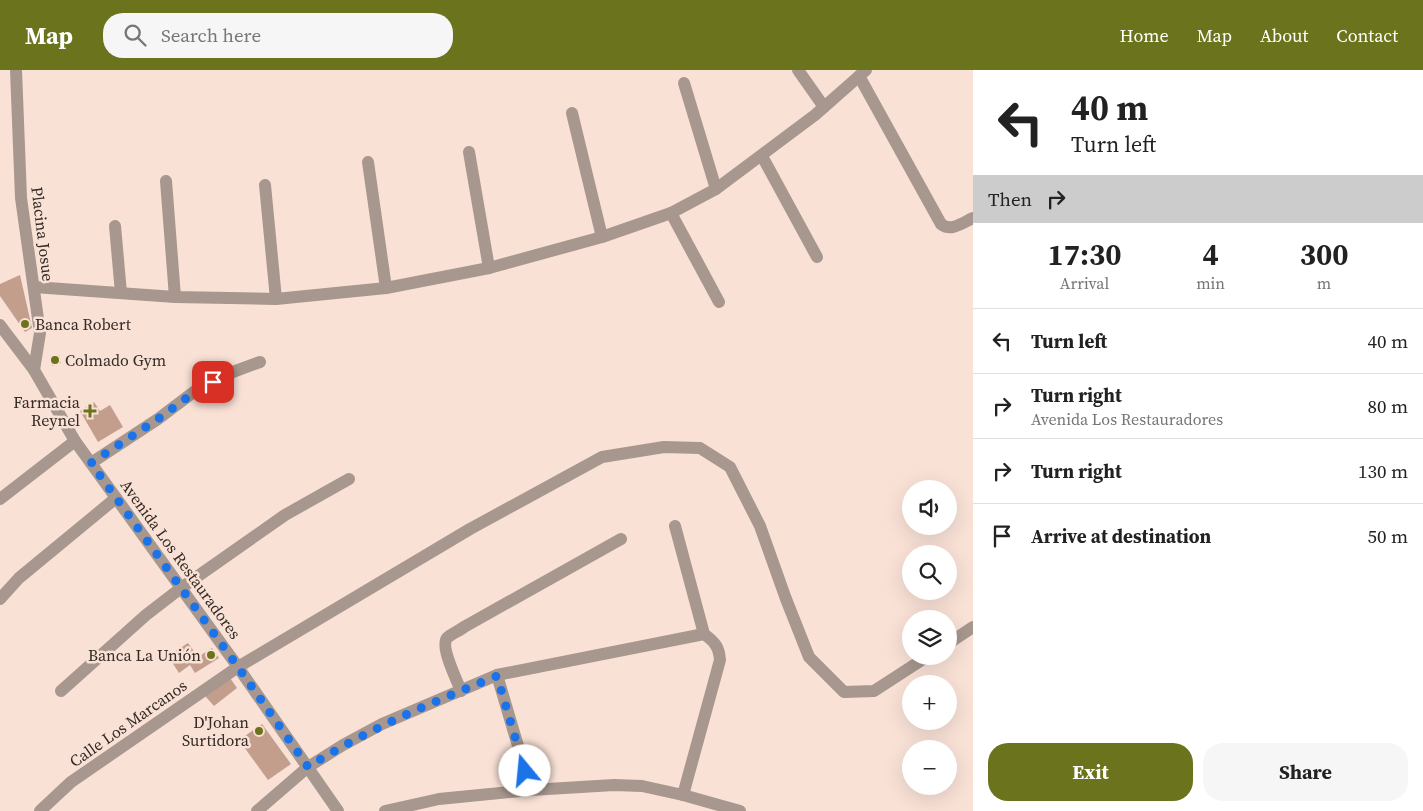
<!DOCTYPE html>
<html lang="en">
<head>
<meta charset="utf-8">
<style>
	body { margin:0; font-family:"Source Serif 4",serif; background:#f6f6f6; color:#222; height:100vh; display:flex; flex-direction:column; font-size:19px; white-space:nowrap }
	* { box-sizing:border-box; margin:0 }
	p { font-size:16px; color:#767676 }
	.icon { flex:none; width:28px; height:28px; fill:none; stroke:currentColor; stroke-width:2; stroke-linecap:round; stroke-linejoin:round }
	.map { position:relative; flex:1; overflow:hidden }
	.drawer { display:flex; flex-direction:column; background:#fff; width:450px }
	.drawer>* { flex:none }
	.guide { background:#fff; color:#222; overflow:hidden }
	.controls { position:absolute; left:902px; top:410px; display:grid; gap:10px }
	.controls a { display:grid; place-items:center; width:55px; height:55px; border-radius:50%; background:#fff; box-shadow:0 5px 20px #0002; font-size:25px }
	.pin { position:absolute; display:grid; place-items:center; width:42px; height:42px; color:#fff; margin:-21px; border-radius:10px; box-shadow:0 2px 8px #0006 }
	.me { position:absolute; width:55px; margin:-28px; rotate:343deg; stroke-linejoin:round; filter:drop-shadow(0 0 4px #0008) }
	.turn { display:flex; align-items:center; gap:18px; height:105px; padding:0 15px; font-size:22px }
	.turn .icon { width:65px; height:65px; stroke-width:2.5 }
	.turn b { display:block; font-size:35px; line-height:42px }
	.then { display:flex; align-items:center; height:48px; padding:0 15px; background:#0003; gap:10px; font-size:19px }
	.eta { display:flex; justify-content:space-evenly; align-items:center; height:85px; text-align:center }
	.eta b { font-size:30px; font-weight:700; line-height:35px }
	.button { display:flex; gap:10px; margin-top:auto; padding:10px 15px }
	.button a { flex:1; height:58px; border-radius:20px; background:#6b731c; color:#fff; font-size:20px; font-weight:700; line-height:58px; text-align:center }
	.button a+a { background:#f6f6f6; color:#222 }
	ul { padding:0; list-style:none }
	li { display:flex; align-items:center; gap:15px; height:65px; padding:0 15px; border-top:1px solid #e0e0e0 }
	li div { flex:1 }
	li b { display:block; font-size:19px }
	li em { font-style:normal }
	header { display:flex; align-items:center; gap:30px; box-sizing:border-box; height:70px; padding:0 25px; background:#6b731c; color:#fff }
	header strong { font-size:24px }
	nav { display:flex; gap:28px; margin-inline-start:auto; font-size:18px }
	.search { width:350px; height:45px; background:#f6f6f6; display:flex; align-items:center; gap:12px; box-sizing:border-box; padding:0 18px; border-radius:20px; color:#767676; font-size:19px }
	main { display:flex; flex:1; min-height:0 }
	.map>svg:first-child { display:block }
	.building { fill:#c49e8d }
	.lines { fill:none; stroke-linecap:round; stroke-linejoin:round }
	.minor { stroke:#a7978e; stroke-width:12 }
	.route { stroke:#1a73e8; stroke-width:9; stroke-dasharray:0 16.2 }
	.poi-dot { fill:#6b731c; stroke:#f9e1d6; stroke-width:2 }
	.labels { text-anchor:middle; stroke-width:5; stroke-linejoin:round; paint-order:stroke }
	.street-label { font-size:16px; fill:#342b26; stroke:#f9e1d6 }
	.poi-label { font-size:16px; fill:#342b26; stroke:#f9e1d6; text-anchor:end }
</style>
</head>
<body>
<header>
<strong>Map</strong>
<div class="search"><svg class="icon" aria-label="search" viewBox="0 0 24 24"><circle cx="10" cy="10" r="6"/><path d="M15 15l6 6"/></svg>Search here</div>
<nav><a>Home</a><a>Map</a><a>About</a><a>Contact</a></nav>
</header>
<main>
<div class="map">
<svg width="973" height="741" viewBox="0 0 973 741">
	<rect width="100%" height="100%" fill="#f9e1d6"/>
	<g class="building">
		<polygon points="20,205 32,258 25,262 0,226 0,214"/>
		<polygon points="59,285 61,293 52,296 50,287"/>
		<polygon points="94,332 100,341 110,335 123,357 98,372 80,341"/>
		<polygon points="188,573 198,587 212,578 219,588 195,603 190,595 179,603 168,586"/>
		<polygon points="230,608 237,618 214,636 205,626"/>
		<polygon points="262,654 291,694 268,710 239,670"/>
	</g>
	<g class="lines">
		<g class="minor">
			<polyline points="16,0 21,128 40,263 34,300"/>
			<polyline points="798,0 824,37"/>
			<path d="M859 6 941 154C951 162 962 153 973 148"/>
			<polyline points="684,13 716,119"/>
			<polyline points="572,43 602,167"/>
			<polyline points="469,82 489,198"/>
			<polyline points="762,86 817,187"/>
			<polyline points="368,92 386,218"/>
			<polyline points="166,111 175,227"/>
			<polyline points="265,115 276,229"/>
			<polyline points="671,143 719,232"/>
			<polyline points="115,156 121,223"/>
			<polyline points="34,217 175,227 276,229 386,218 489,198 602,167 671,143 716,119 815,45 866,0"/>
			<polyline points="0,255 34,300 75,371 238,597 338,741"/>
			<polyline points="91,393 158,349 195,321 230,303 260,292"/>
			<polyline points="0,429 75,371"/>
			<path d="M675 456 704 564C715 572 719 577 720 590L683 725"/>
			<polyline points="0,529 19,508 116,428"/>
			<polyline points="949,573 973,557"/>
			<polyline points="497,605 531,720"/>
			<polyline points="61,621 146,545 181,518 285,445 349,409"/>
			<path d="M461 621C457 610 440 577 447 568 451 564 459 561 464 557L621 469"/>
			<polyline points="40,741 71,712 238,597 470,459 602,387 664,377 700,378 730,397 760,456 786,529 809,587 844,622 874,621 928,586"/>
			<polyline points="257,741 308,697 343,675 382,654 497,605 704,564"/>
			<polyline points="385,741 439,729 531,720 614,715 642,716 683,725 740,741"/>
		</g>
	</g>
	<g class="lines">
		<path class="route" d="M213 312 196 321 158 349 91 393 238 597 308 697C368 659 431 633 497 606L525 701"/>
	</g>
	<g class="poi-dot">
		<circle cx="25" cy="254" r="5"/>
		<circle cx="55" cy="290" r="5"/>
		<path d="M87.5 333.5h5v5h5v5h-5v5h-5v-5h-5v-5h5z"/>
		<circle cx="211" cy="585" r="5"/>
		<circle cx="259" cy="661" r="5"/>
	</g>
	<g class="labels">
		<g class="street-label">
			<text transform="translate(43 164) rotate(83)" y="6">Placina Josue</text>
			<text transform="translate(181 489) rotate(54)" y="6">Avenida Los Restauradores</text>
			<text transform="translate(128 653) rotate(-35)" y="6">Calle Los Marcanos</text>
		</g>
		<g class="poi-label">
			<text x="35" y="260" text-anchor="start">Banca Robert</text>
			<text x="65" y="296" text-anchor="start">Colmado Gym</text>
			<text x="80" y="338">Farmacia<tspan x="80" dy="18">Reynel</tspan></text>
			<text x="201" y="591">Banca La Unión</text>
			<text x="249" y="658">D'Johan<tspan x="249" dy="18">Surtidora</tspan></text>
		</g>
	</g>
</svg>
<div class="controls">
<a><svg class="icon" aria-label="sound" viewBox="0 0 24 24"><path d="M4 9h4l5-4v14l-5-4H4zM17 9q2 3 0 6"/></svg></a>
<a><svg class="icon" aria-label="search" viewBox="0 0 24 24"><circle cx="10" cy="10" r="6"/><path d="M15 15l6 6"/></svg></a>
<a><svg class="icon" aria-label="layers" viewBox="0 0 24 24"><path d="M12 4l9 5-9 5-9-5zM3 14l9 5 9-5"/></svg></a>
<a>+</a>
<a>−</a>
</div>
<div class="pin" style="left:213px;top:312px;background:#d93025"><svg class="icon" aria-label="arrive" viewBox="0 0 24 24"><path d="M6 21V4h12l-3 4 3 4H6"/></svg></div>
<svg class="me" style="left:525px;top:701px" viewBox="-20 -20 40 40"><circle r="19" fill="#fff"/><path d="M0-13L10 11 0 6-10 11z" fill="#1a73e8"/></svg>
</div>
<section class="drawer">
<div class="guide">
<div class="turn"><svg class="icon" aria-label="left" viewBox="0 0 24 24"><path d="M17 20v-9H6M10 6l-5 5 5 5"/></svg><div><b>40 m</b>Turn left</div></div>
<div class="then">Then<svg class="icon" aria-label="right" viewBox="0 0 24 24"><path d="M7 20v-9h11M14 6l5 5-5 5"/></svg></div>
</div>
<div class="eta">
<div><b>17:30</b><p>Arrival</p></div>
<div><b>4</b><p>min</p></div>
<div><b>300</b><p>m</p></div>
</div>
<ul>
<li><svg class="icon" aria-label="left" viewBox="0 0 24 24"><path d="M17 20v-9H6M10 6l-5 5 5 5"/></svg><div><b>Turn left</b></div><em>40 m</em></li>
<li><svg class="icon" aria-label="right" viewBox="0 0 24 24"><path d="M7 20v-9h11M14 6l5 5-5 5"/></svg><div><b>Turn right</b><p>Avenida Los Restauradores</p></div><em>80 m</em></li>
<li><svg class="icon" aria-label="right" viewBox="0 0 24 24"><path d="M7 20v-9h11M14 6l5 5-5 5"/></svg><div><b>Turn right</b></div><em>130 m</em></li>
<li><svg class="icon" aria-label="arrive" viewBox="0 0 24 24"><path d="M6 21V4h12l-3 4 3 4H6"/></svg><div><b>Arrive at destination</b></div><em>50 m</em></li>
</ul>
<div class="button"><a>Exit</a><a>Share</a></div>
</section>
</main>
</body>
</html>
